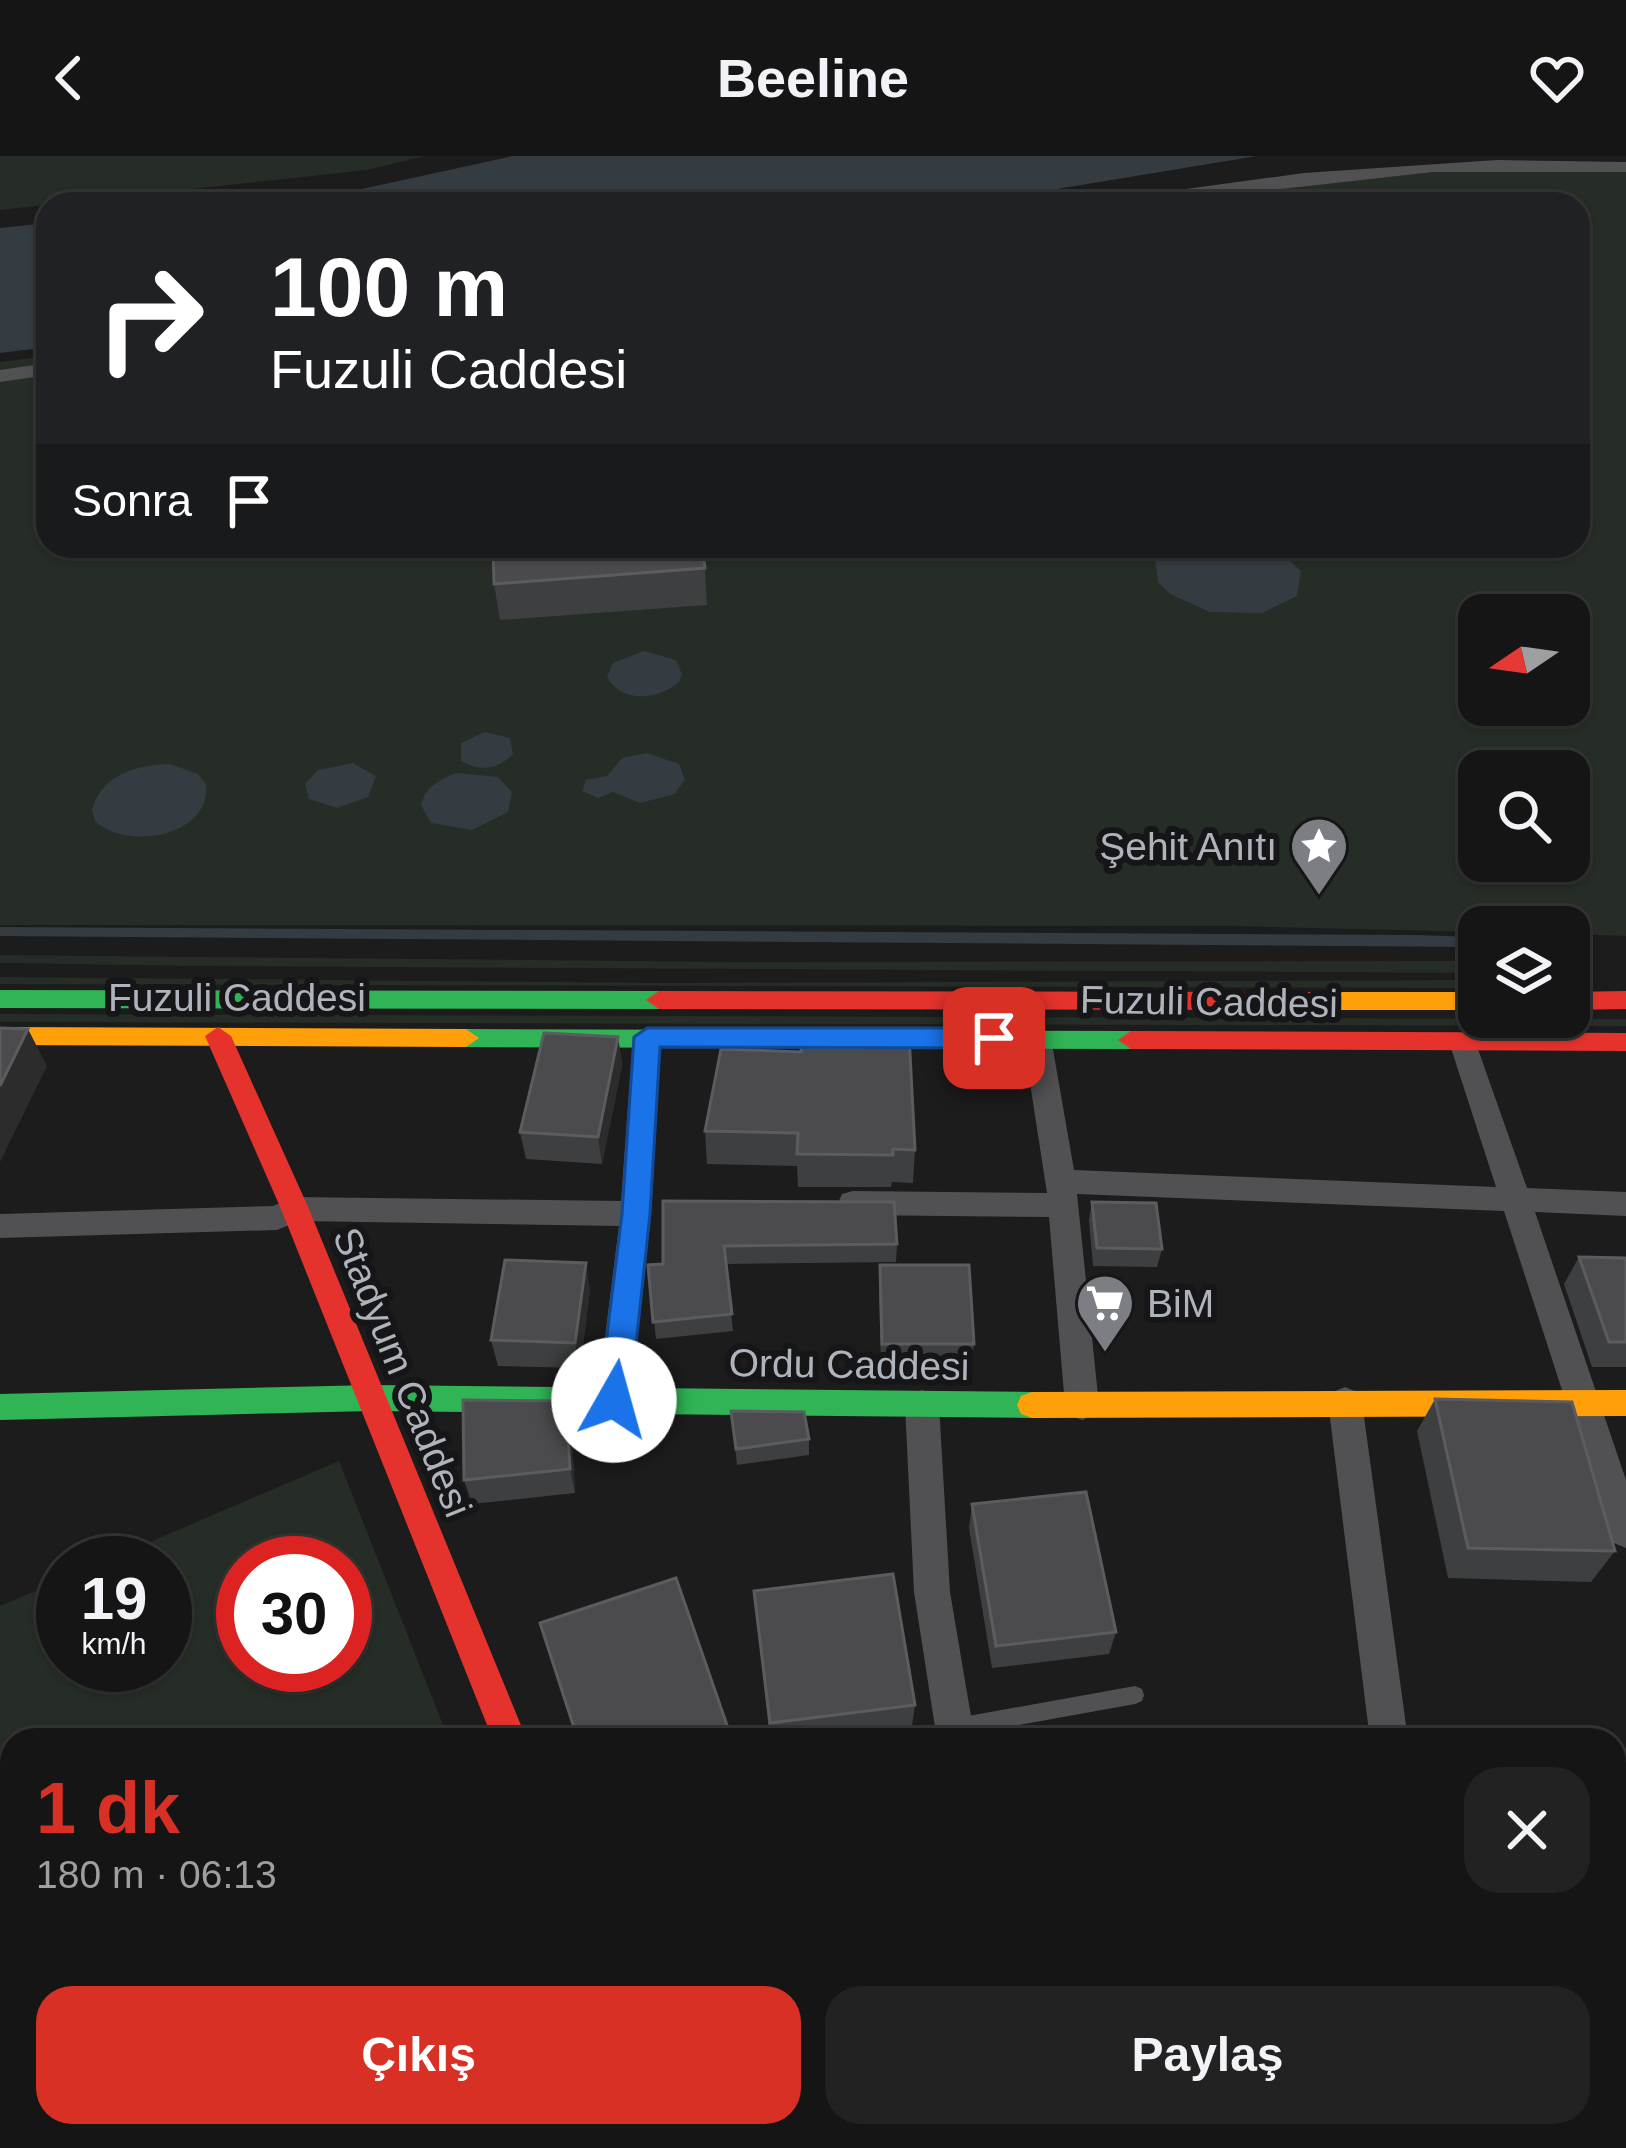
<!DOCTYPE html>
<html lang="tr">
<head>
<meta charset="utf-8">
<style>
	body { margin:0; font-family:Helvetica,sans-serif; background:#222; color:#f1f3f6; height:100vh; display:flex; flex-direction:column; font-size:45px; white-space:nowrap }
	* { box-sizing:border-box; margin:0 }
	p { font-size:39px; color:#9d9fa0 }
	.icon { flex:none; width:66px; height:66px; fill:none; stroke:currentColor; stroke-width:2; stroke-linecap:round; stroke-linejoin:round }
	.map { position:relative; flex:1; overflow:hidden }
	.side { position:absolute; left:0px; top:1572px; width:1626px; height:420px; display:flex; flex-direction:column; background:#151515; border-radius:36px 36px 0 0; box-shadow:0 3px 9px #0004,0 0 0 3px #343434 }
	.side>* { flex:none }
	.guide { position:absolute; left:36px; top:36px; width:1554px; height:366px; border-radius:36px; box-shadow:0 3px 9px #0004,0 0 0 3px #343434; background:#202124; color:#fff; overflow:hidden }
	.needle { width:78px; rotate:257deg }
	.fabs { position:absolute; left:1458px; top:438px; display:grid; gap:24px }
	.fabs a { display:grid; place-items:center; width:132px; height:132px; border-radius:24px; background:#151515; box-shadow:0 3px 9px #0004,0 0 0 3px #343434; font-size:60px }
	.speed { position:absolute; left:36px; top:1380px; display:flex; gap:24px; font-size:60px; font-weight:700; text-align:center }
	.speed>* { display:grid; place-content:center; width:156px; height:156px; border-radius:50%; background:#151515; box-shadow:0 3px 9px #0004,0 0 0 3px #343434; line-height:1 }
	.speed small { font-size:30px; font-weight:400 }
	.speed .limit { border:18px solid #d22; background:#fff; color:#111 }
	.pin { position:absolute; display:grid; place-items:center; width:102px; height:102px; color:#fff; margin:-51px; border-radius:24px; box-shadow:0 6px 18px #0006 }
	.me { position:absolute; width:132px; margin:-66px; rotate:7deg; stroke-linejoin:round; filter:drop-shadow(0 0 9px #0008) }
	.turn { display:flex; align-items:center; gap:42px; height:252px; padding:0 36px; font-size:54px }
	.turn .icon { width:156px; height:156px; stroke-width:2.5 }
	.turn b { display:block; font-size:84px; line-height:102px }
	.then { display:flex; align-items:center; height:114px; padding:0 36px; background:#0003; gap:24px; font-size:45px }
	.round { display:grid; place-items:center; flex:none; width:126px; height:126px; border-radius:36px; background:#222 }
	.head { display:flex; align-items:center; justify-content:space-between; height:204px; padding:0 36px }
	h1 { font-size:72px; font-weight:700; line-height:90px; color:#d93025 }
	.primary-button { display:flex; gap:24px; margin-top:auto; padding:24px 36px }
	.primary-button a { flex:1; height:138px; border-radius:36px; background:#d93025; color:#fff; font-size:48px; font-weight:700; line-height:138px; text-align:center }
	.primary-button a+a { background:#222; color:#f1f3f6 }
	header { display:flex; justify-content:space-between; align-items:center; height:156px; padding:0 36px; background:#151515; font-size:54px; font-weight:700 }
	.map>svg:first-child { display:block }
	.green { fill:#262c26; fill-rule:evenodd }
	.water { fill:#343b41 }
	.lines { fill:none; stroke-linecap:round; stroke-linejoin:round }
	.lane { fill:#515154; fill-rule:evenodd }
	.street { fill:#515154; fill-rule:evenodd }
	.fast { fill:#30b455; fill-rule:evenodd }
	.slow { fill:#ff9f0a; fill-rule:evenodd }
	.jam { fill:#e5322d; fill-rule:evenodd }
	.wall { fill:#3e3f40 }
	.shaded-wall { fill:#2c2c2c }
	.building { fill:#4b4b4d; stroke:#5a5c5f; stroke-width:3 }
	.route { fill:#1a73e8; stroke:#114b97; stroke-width:3 }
	.labels { text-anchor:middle; stroke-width:12; stroke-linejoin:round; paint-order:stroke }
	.poi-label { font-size:39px; fill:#afb3bb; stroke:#161618; text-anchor:end }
	.street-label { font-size:39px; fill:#afb3bb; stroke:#161618 }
</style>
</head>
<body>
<header><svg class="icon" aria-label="back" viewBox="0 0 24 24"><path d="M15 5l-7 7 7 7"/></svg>Beeline<svg class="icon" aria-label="heart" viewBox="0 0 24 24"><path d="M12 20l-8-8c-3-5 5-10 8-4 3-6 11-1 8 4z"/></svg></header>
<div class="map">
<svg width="1626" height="1992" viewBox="0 0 1626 1992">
	<rect width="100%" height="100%" fill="#1c1c1c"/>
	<g class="green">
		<polygon points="0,0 425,0 367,14 0,54"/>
		<path d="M1421 11 1626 14V780L1569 778V771H1479V776L1233 770 0 769V206L48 200V390H1578V48H1132ZM1479 459H1569V549H1479ZM1479 615H1569V705H1479Z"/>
		<polygon points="0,799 736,806 1479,805 1479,817 195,810 0,807"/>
		<polygon points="0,821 661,827 1479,824 1479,832 0,828"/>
		<polygon points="0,858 1626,863 1626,870 0,866"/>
		<path d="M339 1305 449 1584H12V1814L0 1820V1450L63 1423V1509H165V1407H101ZM243 1407H345V1509H243Z"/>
		<polygon points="126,1980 462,1980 477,1992 104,1992"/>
	</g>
	<g class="water">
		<polygon points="513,0 1257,0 966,48 226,48 357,34"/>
		<polygon points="48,67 48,191 0,197 0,72"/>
		<polygon points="1165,390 1274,390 1301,415 1297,440 1262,457 1210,456 1170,438 1158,426 1155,403"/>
		<path d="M644 495 676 504 682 518 679 526C658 544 622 548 607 521L613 507Z"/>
		<path d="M485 576 510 582 513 598C498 614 479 616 461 605V587Z"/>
		<polygon points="647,597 679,608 685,623 675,638 640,647 613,636 598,642 582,635 586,624 607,620 622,602"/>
		<polygon points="353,607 376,620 368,641 337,652 309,643 305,628 318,614"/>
		<path d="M170 608 198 618 206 628C212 681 126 695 95 665L92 654C101 618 137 609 170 608Z"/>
		<path d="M456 617 498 621 512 636 508 656 472 674 431 667 421 649C426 630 439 624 456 617Z"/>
		<polygon points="0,771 1415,779 1479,781 1479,791 0,780"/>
	</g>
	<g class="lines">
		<polygon class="lane" points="1135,1530 1142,1533 1144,1539 1142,1545 1135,1548 957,1580 950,1578 947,1571 950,1564 957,1562"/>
		<g class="street">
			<polygon points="1497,4 1626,6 1626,16 1433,16 1146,48 1105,48 1113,43 1304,17"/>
			<polygon points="48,207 48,219 0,226 0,214"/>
			<polygon points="647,871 661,881 651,1058 631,1244 626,1254 614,1259 602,1254 597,1244 619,1070 299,1065 277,1074 0,1082 0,1058 273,1050 295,1041 621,1045 633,881"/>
			<polygon points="1037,872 1051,882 1074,1014 1496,1031 1449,886 1453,879 1473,879 1527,1032 1626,1036 1626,1060 1535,1056 1626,1324 1626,1392 1614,1387 1608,1376 1504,1055 1077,1038 1099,1249 1094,1259 1082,1264 1070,1259 1065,1249 1049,1061 853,1059 842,1056 838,1047 842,1038 853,1035 1047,1037 1023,882"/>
			<polygon points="1345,1231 1357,1236 1362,1246 1408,1584 1370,1584 1328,1246 1333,1236"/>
			<polygon points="922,1234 934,1239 939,1249 950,1436 975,1584 937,1584 914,1436 905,1249 910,1239"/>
			<polygon points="1102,1980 1147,1980 1152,1992 1107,1992"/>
		</g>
		<g class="fast">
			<polygon points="0,834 659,835 672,844 659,853 0,852"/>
			<polygon points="466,873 1131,875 1144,884 1131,893 466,891 453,882"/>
			<polygon points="372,1229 1032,1236 1043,1240 1047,1249 1043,1258 1032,1262 372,1255 0,1264 0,1238"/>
		</g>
		<g class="slow">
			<polygon points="1326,836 1479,836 1479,854 1326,854 1313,845"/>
			<polygon points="0,871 466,873 479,882 466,891 0,889"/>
			<polygon points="1626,1234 1626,1260 1032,1262 1021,1258 1017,1249 1021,1240 1032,1236"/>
			<polygon points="650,1980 690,1980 695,1992 655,1992"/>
		</g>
		<g class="jam">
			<polygon points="659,835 1326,836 1339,845 1326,854 659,853 646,844"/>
			<polygon points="1626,835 1626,853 1569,854 1569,836"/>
			<polygon points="218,871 231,880 309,1053 527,1584 493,1584 281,1053 205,880"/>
			<polygon points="1131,875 1626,877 1626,895 1131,893 1118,884"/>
		</g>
	</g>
	<g class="wall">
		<polygon points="705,412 707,449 500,464 494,428"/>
		<polygon points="618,881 622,909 602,1008 526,1003 520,976"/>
		<polygon points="721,893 915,994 913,1027 892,1026 891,1031 798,1031 797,1010 707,1008 705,975"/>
		<polygon points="663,1045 897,1088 896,1106 726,1108 733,1175 656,1183 648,1109 663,1108"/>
		<polygon points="1092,1046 1162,1093 1157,1111 1093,1110 1089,1064"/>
		<polygon points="1579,1101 1626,1102 1626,1211 1592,1211 1564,1128"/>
		<polygon points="880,1109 974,1188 970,1213 881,1213 879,1135"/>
		<polygon points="590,1133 580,1212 498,1210 491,1184"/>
		<polygon points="1435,1243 1615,1395 1591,1426 1448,1422 1417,1275"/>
		<polygon points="731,1255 809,1283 809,1299 737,1309"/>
		<polygon points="571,1269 575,1337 472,1348 464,1324"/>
		<polygon points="972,1348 1116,1476 1109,1498 992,1512 969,1372"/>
		<polygon points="754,1435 915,1549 912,1570 798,1584 770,1584"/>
		<polygon points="1614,1770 1626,1770 1626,1972 1614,1925"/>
		<polygon points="939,1980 1092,1980 1098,1992 943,1992"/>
	</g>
	<g class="shaded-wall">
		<polygon points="28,873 47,910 0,1006 0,930"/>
		<polygon points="618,881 622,909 602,1008 598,981"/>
		<polygon points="586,1107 590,1133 580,1212 575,1187"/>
		<polygon points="566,1245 571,1269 575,1337 570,1313"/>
		<polygon points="728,1572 729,1584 694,1584"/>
		<polygon points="1626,1671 1626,1682 1614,1689 1614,1676"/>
		<polygon points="915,1980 935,1980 911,1992 891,1992"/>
	</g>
	<g class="building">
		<polygon points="493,390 702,390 705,412 494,428"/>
		<polygon points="0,872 28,873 0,930"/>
		<polygon points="802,875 909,878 915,994 893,993 893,999 797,998 798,977 705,975 721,893 801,896"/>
		<polygon points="544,877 618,881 598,981 520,976"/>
		<polygon points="663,1045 894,1046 897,1088 724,1090 732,1158 653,1166 648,1109 663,1108"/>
		<polygon points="1092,1046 1156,1047 1162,1093 1097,1092"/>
		<polygon points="1579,1101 1626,1102 1626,1186 1609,1186"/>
		<polygon points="505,1104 586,1107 575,1187 491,1184"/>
		<polygon points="880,1109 969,1109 974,1188 882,1188"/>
		<polygon points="1435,1243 1572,1246 1615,1395 1468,1392"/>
		<polygon points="463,1244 566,1245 570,1313 464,1324"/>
		<polygon points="731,1255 804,1256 809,1283 736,1293"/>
		<polygon points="1086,1336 1116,1476 996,1490 972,1348"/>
		<polygon points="893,1418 915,1549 770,1567 754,1435"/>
		<polygon points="676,1422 728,1572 694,1584 578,1584 540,1467"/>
		<polygon points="1593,1574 1599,1584 1567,1584"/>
		<polygon points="1614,1606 1626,1624 1626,1671 1614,1676"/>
		<polygon points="1614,1770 1626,1770 1626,1842 1614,1797"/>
		<polygon points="774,1980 915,1980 891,1992 779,1992"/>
		<polygon points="947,1980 1092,1980 1098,1992 952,1992"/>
	</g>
	<polygon class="route" points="647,872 994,872 1007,882 994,892 660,891 650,1058 630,1244 625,1254 614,1258 604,1254 599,1244 622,1058 634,881"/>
	<defs>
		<symbol id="sight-pin" viewBox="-11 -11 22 30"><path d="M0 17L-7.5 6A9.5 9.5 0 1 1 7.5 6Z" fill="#7c7e83" stroke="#161618"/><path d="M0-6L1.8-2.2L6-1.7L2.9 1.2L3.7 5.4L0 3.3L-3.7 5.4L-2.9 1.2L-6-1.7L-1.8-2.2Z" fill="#fff"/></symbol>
		<symbol id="supermarket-pin" viewBox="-11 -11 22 30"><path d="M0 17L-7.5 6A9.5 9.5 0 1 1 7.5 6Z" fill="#7c7e83" stroke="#161618"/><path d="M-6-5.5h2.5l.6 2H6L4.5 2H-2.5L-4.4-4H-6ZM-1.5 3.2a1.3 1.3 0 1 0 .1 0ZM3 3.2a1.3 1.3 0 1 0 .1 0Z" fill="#fff"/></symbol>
	</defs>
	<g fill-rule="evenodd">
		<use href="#sight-pin" x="1286" y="657" width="66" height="90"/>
		<use href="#supermarket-pin" x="1072" y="1114" width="66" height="90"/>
	</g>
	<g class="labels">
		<g class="poi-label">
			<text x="1277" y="704">Şehit Anıtı</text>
			<text x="1147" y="1161" text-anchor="start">BiM</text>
		</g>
		<g class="street-label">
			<text x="237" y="855">Fuzuli Caddesi</text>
			<text transform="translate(1209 845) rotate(1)" y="14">Fuzuli Caddesi</text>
			<text transform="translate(849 1208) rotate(1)" y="14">Ordu Caddesi</text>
			<text transform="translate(403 1216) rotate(68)" y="14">Stadyum Caddesi</text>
		</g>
	</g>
</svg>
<div class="fabs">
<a><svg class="needle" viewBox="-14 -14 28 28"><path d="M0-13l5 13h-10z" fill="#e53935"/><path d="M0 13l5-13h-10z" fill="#9d9fa0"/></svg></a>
<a><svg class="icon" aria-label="search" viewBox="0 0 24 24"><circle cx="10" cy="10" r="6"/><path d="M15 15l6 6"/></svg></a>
<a><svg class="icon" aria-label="layers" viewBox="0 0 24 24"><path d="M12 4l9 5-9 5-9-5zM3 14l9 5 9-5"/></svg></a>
</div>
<div class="speed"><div>19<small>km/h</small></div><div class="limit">30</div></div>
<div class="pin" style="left:994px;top:882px;background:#d93025"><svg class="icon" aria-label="arrive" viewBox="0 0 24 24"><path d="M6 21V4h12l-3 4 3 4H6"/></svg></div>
<svg class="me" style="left:614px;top:1244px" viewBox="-20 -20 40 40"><circle r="19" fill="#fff"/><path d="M0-13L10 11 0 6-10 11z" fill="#1a73e8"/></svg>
<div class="guide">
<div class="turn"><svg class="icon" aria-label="right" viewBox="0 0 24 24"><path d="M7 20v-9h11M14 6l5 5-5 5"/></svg><div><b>100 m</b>Fuzuli Caddesi</div></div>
<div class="then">Sonra<svg class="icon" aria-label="arrive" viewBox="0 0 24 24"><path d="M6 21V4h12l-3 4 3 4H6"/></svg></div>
</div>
<section class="side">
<div class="head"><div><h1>1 dk</h1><p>180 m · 06:13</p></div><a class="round"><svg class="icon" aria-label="close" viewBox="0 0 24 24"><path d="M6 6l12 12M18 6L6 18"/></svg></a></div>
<div class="primary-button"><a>Çıkış</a><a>Paylaş</a></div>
</section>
</div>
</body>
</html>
